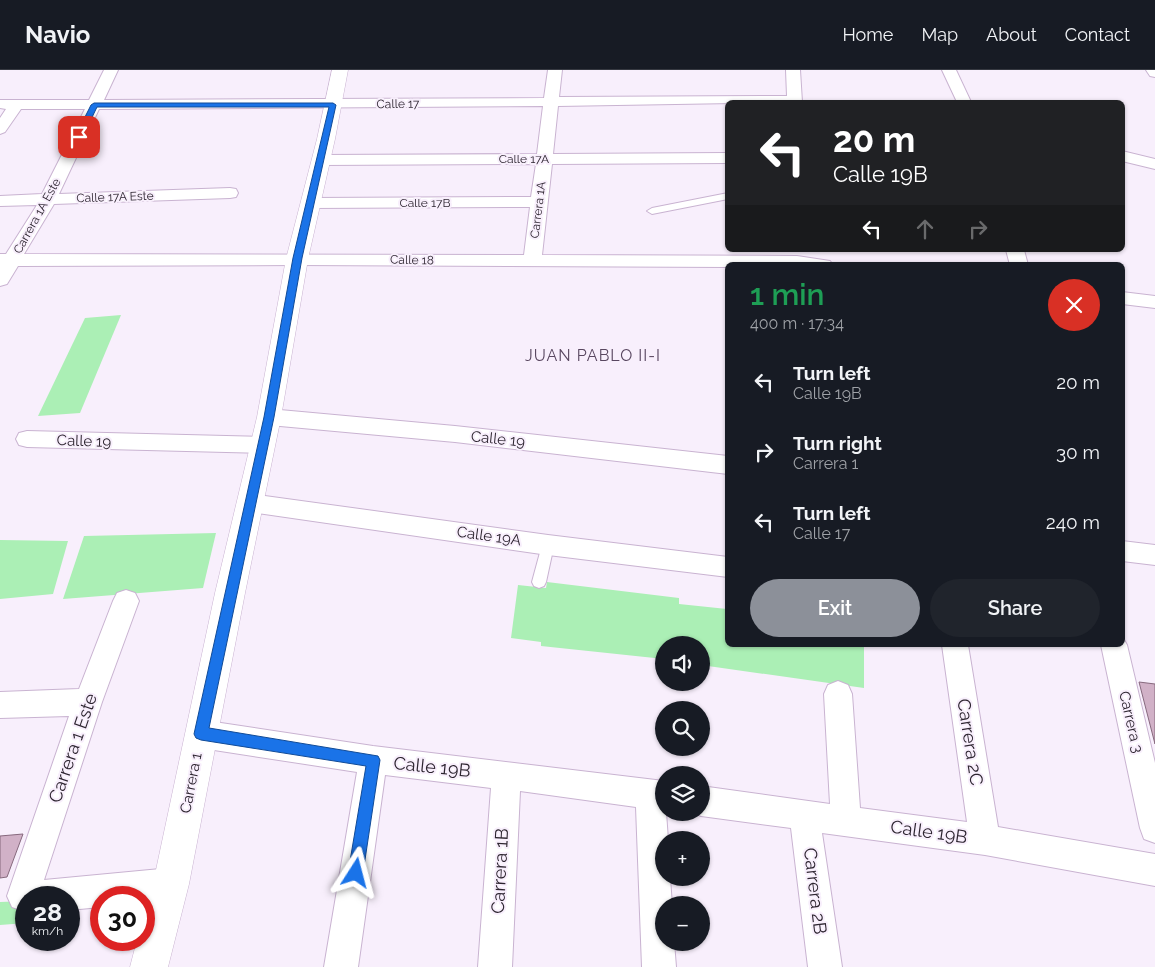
<!DOCTYPE html>
<html lang="en">
<head>
<meta charset="utf-8">
<style>
	body { margin:0; font-family:Raleway,sans-serif; background:#20242c; color:#f1f3f6; height:100vh; display:flex; flex-direction:column; font-size:19px; white-space:nowrap }
	* { box-sizing:border-box; margin:0 }
	p { font-size:16px; color:#9ea1a6 }
	.icon { flex:none; width:28px; height:28px; fill:none; stroke:currentColor; stroke-width:2; stroke-linecap:round; stroke-linejoin:round }
	.map { position:relative; flex:1; overflow:hidden }
	.drawer { position:absolute; left:725px; top:192px; width:400px; height:385px; display:flex; flex-direction:column; background:#171b24; border-radius:8px; box-shadow:0 1px 4px #0004 }
	.drawer>* { flex:none }
	.top-card { position:absolute; left:725px; top:30px; width:400px; height:152px; border-radius:8px; box-shadow:0 1px 4px #0004; background:#202124; color:#fff; overflow:hidden }
	.controls { position:absolute; left:655px; top:566px; display:grid; gap:10px }
	.controls a { display:grid; place-items:center; width:55px; height:55px; border-radius:50%; background:#171b24; box-shadow:0 1px 4px #0004; font-size:25px }
	.speed { position:absolute; left:15px; top:816px; display:flex; gap:10px; font-size:25px; font-weight:700; text-align:center }
	.speed>* { display:grid; place-content:center; width:65px; height:65px; border-radius:50%; background:#171b24; box-shadow:0 1px 4px #0004; line-height:1 }
	.speed small { font-size:12px; font-weight:400 }
	.speed .limit { border:8px solid #d22; background:#fff; color:#111 }
	.pin { position:absolute; display:grid; place-items:center; width:42px; height:42px; color:#fff; margin:-21px; border-radius:10px; box-shadow:0 2px 8px #0006 }
	.me { position:absolute; width:55px; margin:-28px; rotate:9deg; stroke-linejoin:round; filter:drop-shadow(0 0 4px #0008) }
	.turn { display:flex; align-items:center; gap:18px; height:105px; padding:0 25px; font-size:22px }
	.turn .icon { width:65px; height:65px; stroke-width:2.5 }
	.turn b { display:block; font-size:35px; line-height:42px }
	.lanes { display:flex; align-items:center; height:48px; padding:0 25px; background:#0003; justify-content:center; gap:25px; direction:ltr }
	.lanes .off { opacity:.35 }
	.round { display:grid; place-items:center; flex:none; width:52px; height:52px; border-radius:26px; background:#20242c }
	.headline { display:flex; align-items:center; justify-content:space-between; height:85px; padding:0 25px }
	h1 { font-size:30px; font-weight:600; line-height:38px; color:#1e9e55 }
	.primary-button { display:flex; gap:10px; margin-top:auto; padding:10px 25px }
	.primary-button a { flex:1; height:58px; border-radius:30px; background:#8c9099; color:#fff; font-size:20px; font-weight:600; line-height:58px; text-align:center }
	.primary-button a+a { background:#20242c; color:#f1f3f6 }
	ul { padding:0; list-style:none }
	li { display:flex; align-items:center; gap:15px; height:70px; padding:0 25px }
	li div { flex:1 }
	li b { display:block; font-size:19px }
	li em { font-style:normal }
	header { display:flex; align-items:center; gap:30px; box-sizing:border-box; height:70px; padding:0 25px; background:#171b24; border-bottom:1px solid #363941 }
	header strong { font-size:24px }
	nav { display:flex; gap:28px; margin-inline-start:auto; font-size:18px }
	.map>svg:first-child { display:block }
	.green { fill:#abefb5 }
	.building { fill:#d1b1c7; stroke:#86697d }
	.lines { fill:none; stroke-linecap:round; stroke-linejoin:round }
	.lane-casing { stroke:#c9b3d1; stroke-width:2 }
	.street-casing { stroke:#c9b3d1; stroke-width:2 }
	.secondary-casing { stroke:#c9b3d1; stroke-width:1 }
	.lane { fill:#fff; fill-rule:evenodd }
	.street { fill:#fff; fill-rule:evenodd }
	.secondary { fill:#fff; fill-rule:evenodd }
	.route { fill:#1a73e8; stroke:#114b97 }
	.labels { text-anchor:middle; stroke-width:4; stroke-linejoin:round; paint-order:stroke }
	.far-street-label { font-size:12px; fill:#2d2530; stroke:#f8effc }
	.street-label { font-size:15px; fill:#2d2530; stroke:#f8effc }
	.neighbourhood-label { font-size:16px; letter-spacing:1px; fill:#594760; stroke:#f8effc }
	.near-street-label { font-size:18px; fill:#2d2530; stroke:#f8effc }
</style>
</head>
<body>
<header>
<strong>Navio</strong>
<nav><a>Home</a><a>Map</a><a>About</a><a>Contact</a></nav>
</header>
<div class="map">
<svg width="1155" height="897" viewBox="0 0 1155 897">
	<rect width="100%" height="100%" fill="#f8effc"/>
	<g class="green">
		<polygon points="121,245 80,343 38,346 85,248"/>
		<polygon points="216,463 203,518 63,529 84,466"/>
		<polygon points="0,470 68,471 53,524 0,529"/>
		<polygon points="547,512 679,528 679,534 727,539 728,575 864,575 864,618 701,595 701,575 664,575 664,589 541,576 541,572 511,568 518,515 546,518"/>
		<polygon points="26,831 26,853 0,855 0,832"/>
	</g>
	<g class="building">
		<polygon points="1139,612 1155,614 1155,674"/>
		<polygon points="23,764 7,807 0,808 0,766"/>
	</g>
	<g class="lines">
		<defs>
			<g id="lane">
				<polygon points="728,123 728,129 652,144 647,141 652,138"/>
				<polygon points="548,470 553,471 554,475 546,512 544,516 539,518 534,516 532,512 542,475 543,471"/>
			</g>
			<g id="street">
				<path d="M104 0H118L104 30 544 28 548 0H562L559 27 787 26 786 0H800L802 32 558 36 553 84 728 83V93L552 94 542 185 797 186 830 191 833 195H728V197L297 195 18 196 7 214 0 216V184H6L37 135 0 136V126L42 124 85 39H21L5 62 0 64V48L6 39 0 38V30H89ZM543 36 537 84 321 85 315 87 313 90 315 93 321 95 536 94 531 127 311 128 305 129 303 133 305 137 311 138 530 137 524 185 24 184 54 134 230 128 236 127 238 123 236 119 230 118 59 124 99 39Z"/>
				<polygon points="942,0 956,0 971,32 957,32"/>
				<polygon points="1146,0 1155,0 1155,7 1150,6"/>
				<polygon points="1122,81 1155,89 1155,99 1122,91"/>
				<polygon points="1006,180 1024,180 1028,195 1010,195"/>
				<polygon points="1122,222 1155,226 1155,238 1122,234"/>
				<polygon points="269,339 455,356 728,386 728,404 455,372 269,355 261,353 258,347 261,341"/>
				<polygon points="27,361 262,367 270,369 273,375 270,381 262,383 27,377 19,375 16,369 19,363"/>
				<polygon points="251,424 548,465 728,487 728,507 548,485 251,442 243,440 239,433 243,426"/>
				<polygon points="1122,471 1155,475 1155,495 1122,491"/>
				<polygon points="126,520 135,523 139,531 102,632 44,810 171,798 182,803 187,814 182,825 171,830 144,833 144,828 101,828 101,837 69,840 69,828 26,828 26,842 12,837 7,826 69,646 0,648 0,622 79,619 113,531 117,523"/>
				<polygon points="1122,566 1127,575 1155,693 1155,773 1144,769 1140,758 1101,575 1122,575"/>
				<polygon points="942,575 968,575 998,757 1155,784 1155,816 985,785 822,763 842,897 808,897 791,758 701,746 693,742 701,742 701,716 830,734 824,624 828,615 838,611 848,615 852,624 860,738 967,752"/>
				<polygon points="201,650 373,676 664,711 664,742 666,742 668,770 664,770 664,808 670,808 672,835 664,835 664,872 674,872 676,897 642,897 636,737 520,721 512,897 478,897 491,718 385,705 358,897 324,897 357,702 201,678 191,674 187,664 191,654"/>
			</g>
			<polygon id="secondary" points="332,0 348,0 335,69 308,189 281,347 245,523 189,814 168,897 130,897 137,870 144,870 144,846 153,814 215,523 257,347 286,189 317,69"/>
		</defs>
		<use href="#lane" class="lane-casing"/>
		<use href="#street" class="street-casing"/>
		<use href="#secondary" class="secondary-casing"/>
		<use href="#lane" class="lane"/>
		<use href="#street" class="street"/>
		<use href="#secondary" class="secondary"/>
	</g>
	<polygon class="route" points="333,33 336,35 302,188 274,347 209,658 378,686 380,690 363,803 361,808 356,811 351,808 348,803 366,696 201,670 196,668 194,664 264,347 293,188 329,37 97,37 82,68 75,67 91,35 94,33"/>
	<g class="labels">
		<g class="far-street-label">
			<text transform="translate(398 34) rotate(-1)" y="4">Calle 17</text>
			<text x="524" y="93">Calle 17A</text>
			<text transform="translate(115 127) rotate(-2)" y="4">Calle 17A Este</text>
			<text x="425" y="137">Calle 17B</text>
			<text transform="translate(538 140) rotate(-83)" y="4">Carrera 1A</text>
			<text transform="translate(37 146) rotate(-61)" y="4">Carrera 1A Este</text>
			<text transform="translate(412 190) rotate(1)" y="4">Calle 18</text>
		</g>
		<g class="street-label">
			<text transform="translate(498 369) rotate(6)" y="5">Calle 19</text>
			<text transform="translate(84 371) rotate(2)" y="5">Calle 19</text>
			<text transform="translate(489 466) rotate(8)" y="5">Calle 19A</text>
			<text transform="translate(1131 652) rotate(77)" y="5">Carrera 3</text>
			<text transform="translate(191 713) rotate(-79)" y="5">Carrera 1</text>
		</g>
		<g class="neighbourhood-label">
			<text x="593" y="291">JUAN PABLO II-I</text>
		</g>
		<g class="near-street-label">
			<text transform="translate(970 672) rotate(81)" y="6">Carrera 2C</text>
			<text transform="translate(73 678) rotate(-71)" y="6">Carrera 1 Este</text>
			<text transform="translate(432 697) rotate(6)" y="6">Calle 19B</text>
			<text transform="translate(929 762) rotate(8)" y="6">Calle 19B</text>
			<text transform="translate(500 801) rotate(-87)" y="6">Carrera 1B</text>
			<text transform="translate(815 821) rotate(83)" y="6">Carrera 2B</text>
		</g>
	</g>
</svg>
<div class="controls">
<a><svg class="icon" aria-label="sound" viewBox="0 0 24 24"><path d="M4 9h4l5-4v14l-5-4H4zM17 9q2 3 0 6"/></svg></a>
<a><svg class="icon" aria-label="search" viewBox="0 0 24 24"><circle cx="10" cy="10" r="6"/><path d="M15 15l6 6"/></svg></a>
<a><svg class="icon" aria-label="layers" viewBox="0 0 24 24"><path d="M12 4l9 5-9 5-9-5zM3 14l9 5 9-5"/></svg></a>
<a>+</a>
<a>−</a>
</div>
<div class="speed"><div>28<small>km/h</small></div><div class="limit">30</div></div>
<div class="pin" style="left:79px;top:67px;background:#d93025"><svg class="icon" aria-label="arrive" viewBox="0 0 24 24"><path d="M6 21V4h12l-3 4 3 4H6"/></svg></div>
<svg class="me" style="left:356px;top:803px" viewBox="-20 -20 40 40"><path d="M0-17L14 15 0 8-14 15z" fill="#1a73e8" stroke="#fff" stroke-width="4"/></svg>
<div class="top-card">
<div class="turn"><svg class="icon" aria-label="left" viewBox="0 0 24 24"><path d="M17 20v-9H6M10 6l-5 5 5 5"/></svg><div><b>20 m</b>Calle 19B</div></div>
<div class="lanes"><svg class="icon" aria-label="left" viewBox="0 0 24 24"><path d="M17 20v-9H6M10 6l-5 5 5 5"/></svg><svg class="icon off" aria-label="ahead" viewBox="0 0 24 24"><path d="M12 20V5M6 11l6-6 6 6"/></svg><svg class="icon off" aria-label="right" viewBox="0 0 24 24"><path d="M7 20v-9h11M14 6l5 5-5 5"/></svg></div>
</div>
<section class="drawer">
<div class="headline"><div><h1>1 min</h1><p>400 m · 17:34</p></div><a class="round" style="background:#d93025;color:#fff"><svg class="icon" aria-label="close" viewBox="0 0 24 24"><path d="M6 6l12 12M18 6L6 18"/></svg></a></div>
<ul>
<li><svg class="icon" aria-label="left" viewBox="0 0 24 24"><path d="M17 20v-9H6M10 6l-5 5 5 5"/></svg><div><b>Turn left</b><p>Calle 19B</p></div><em>20 m</em></li>
<li><svg class="icon" aria-label="right" viewBox="0 0 24 24"><path d="M7 20v-9h11M14 6l5 5-5 5"/></svg><div><b>Turn right</b><p>Carrera 1</p></div><em>30 m</em></li>
<li><svg class="icon" aria-label="left" viewBox="0 0 24 24"><path d="M17 20v-9H6M10 6l-5 5 5 5"/></svg><div><b>Turn left</b><p>Calle 17</p></div><em>240 m</em></li>
</ul>
<div class="primary-button"><a>Exit</a><a>Share</a></div>
</section>
</div>
</body>
</html>
